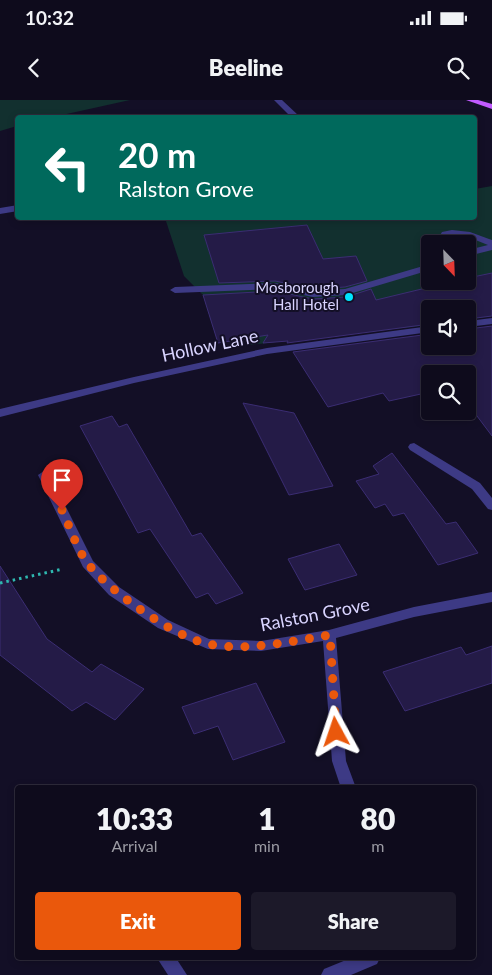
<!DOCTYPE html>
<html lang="en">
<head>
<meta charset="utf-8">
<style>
	body { margin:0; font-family:Lato,sans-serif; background:#1c1929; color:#f1f3f6; height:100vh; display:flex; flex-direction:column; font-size:19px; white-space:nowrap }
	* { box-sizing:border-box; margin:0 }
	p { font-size:16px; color:#9b9ba3 }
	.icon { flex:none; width:28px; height:28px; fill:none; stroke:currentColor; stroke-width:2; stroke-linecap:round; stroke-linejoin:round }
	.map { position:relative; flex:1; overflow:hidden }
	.drawer { position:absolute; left:15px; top:685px; width:461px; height:175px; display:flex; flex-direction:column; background:#0e0b1c; border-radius:5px; box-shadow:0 2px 8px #0003,0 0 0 1px #2e2b3b }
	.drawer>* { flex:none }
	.banner { position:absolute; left:15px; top:15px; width:462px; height:105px; border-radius:5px; box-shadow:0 2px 8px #0003,0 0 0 1px #2e2b3b; background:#00695c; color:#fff; overflow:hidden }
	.needle { width:32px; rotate:157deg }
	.buttons { position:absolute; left:421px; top:135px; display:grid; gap:10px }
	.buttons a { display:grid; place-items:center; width:55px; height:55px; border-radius:5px; background:#0e0b1c; box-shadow:0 2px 8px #0003,0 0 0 1px #2e2b3b; font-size:25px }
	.pin { position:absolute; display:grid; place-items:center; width:42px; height:42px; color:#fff; margin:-51px -21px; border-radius:50% 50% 50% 0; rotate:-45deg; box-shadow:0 0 5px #0007 }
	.pin .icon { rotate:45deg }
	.me { position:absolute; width:55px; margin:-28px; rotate:355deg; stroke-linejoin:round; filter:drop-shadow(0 0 4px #0008) }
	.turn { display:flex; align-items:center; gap:18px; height:105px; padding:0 20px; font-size:22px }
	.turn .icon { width:65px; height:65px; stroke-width:2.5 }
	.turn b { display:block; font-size:35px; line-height:42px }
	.eta { display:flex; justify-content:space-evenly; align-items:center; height:85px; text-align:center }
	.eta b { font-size:30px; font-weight:800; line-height:35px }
	.primary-button { display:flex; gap:10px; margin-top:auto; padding:10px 20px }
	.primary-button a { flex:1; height:58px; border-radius:5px; background:#ea580c; color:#fff; font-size:20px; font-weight:800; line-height:58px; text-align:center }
	.primary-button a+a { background:#1c1929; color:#f1f3f6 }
	.status { display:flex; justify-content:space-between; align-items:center; height:35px; padding:0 25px; background:#0e0b1c; direction:ltr }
	.status svg { height:14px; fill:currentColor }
	header { display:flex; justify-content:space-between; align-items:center; height:65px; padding:0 20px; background:#0e0b1c; font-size:22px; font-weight:800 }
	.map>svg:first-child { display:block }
	.green { fill:#12302f; fill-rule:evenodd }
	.building { fill:#241b47; stroke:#3b2d73 }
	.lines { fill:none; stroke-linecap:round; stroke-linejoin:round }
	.path { stroke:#2fb8b0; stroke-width:3; stroke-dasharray:2.5 4; stroke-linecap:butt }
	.lane { fill:#3d3a85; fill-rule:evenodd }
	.street { fill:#3d3a85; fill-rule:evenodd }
	.primary { fill:#c25bff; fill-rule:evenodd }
	.route { stroke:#ea580c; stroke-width:9; stroke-dasharray:0 16.2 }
	.poi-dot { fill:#00e5ff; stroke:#130f26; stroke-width:2 }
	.labels { text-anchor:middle; stroke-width:4; stroke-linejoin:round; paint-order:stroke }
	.far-poi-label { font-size:15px; fill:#d9d4ff; stroke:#130f26; text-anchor:end }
	.street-label { font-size:18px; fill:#d9d4ff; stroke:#130f26 }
</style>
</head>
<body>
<div class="status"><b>10:32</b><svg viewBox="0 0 49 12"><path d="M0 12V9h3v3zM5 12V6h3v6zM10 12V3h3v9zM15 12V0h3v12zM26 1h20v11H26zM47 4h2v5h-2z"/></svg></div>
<header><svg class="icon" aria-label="back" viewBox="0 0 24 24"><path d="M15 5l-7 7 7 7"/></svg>Beeline<svg class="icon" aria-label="search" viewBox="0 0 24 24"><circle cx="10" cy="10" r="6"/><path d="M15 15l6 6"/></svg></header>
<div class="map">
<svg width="492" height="875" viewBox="0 0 492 875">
	<rect width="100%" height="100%" fill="#130f26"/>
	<g class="green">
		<polygon points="0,0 130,0 53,17 18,18 17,26 0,31"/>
		<path d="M492 86V216L468 220V209H430V225L249 245 245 239 218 243 203 195 184 176 165 118H475V89ZM430 144H468V181H430Z"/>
	</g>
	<g class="building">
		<polygon points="307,125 323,159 356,156 367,181 345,187 313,189 275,181 219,183 204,135"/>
		<polygon points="492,173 492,216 468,219 468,209 430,209 430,224 287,243 288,241 263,243 268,235 218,243 203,195 275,191 313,199 346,197 371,189 376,200 455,181 468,181 468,178"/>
		<polygon points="492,226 492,336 468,304 468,274 430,274 430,292 389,301 383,293 328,307 293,252 430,234 430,246 468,246 468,229"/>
		<polygon points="243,303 294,313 333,386 289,395"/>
		<polygon points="112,316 119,327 127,324 192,436 201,433 243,493 216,504 208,493 196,498 150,429 138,433 80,326"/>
		<polygon points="392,353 446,424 456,422 478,453 438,465 404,413 393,416 385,404 375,408 356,381 379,374 373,366"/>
		<polygon points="339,444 357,475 305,490 288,459"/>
		<polygon points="0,466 47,539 92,572 101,564 144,589 115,620 86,602 72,611 0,555"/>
		<polygon points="492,546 492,583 405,611 383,572 461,547 466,555"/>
		<polygon points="256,583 285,642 233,660 218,626 194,634 182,607"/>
	</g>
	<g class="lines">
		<polyline class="path" points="0,483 63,469"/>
		<g class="lane">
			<polygon points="274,0 282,0 299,16 292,18"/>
			<polygon points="452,130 470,132 489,139 492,140 492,150 468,156 468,150 488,145 468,137 448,136 444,144 435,144 442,132"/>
			<polygon points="430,164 430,170 346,195 313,197 275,189 175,193 170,190 175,187 275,183 313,191 345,189"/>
			<polygon points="157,858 176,858 187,875 168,875"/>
		</g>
		<g class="street">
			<polygon points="292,14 298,14 299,16 288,18"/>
			<polygon points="18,105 18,111 0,114 0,108"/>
			<polygon points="492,218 492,224 468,227 468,221"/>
			<polygon points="430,226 430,232 267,254 134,283 0,317 0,309 134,277 267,248"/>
			<polygon points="414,343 480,383 492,398 492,410 488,409 472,389 410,350 408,347 410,344"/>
			<polygon points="44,371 50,375 93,461 119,487 168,520 209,539 261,541 329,530 414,507 492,492 492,502 414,517 336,538 346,661 356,688 341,688 332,661 323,541 261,551 208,549 158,528 109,495 83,467 38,375"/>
			<polygon points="351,858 380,858 377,864 351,875 321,875 324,869"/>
		</g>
		<polygon class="primary" points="466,0 478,0 492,4 492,9"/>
	</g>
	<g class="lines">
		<path class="route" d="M62 410C70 427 77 450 89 465 111 492 174 537 208 544 246 552 292 541 330 535L336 632"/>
	</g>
	<circle class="poi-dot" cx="349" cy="197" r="5"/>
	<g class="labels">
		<g class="far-poi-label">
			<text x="339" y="193">Mosborough<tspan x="339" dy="17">Hall Hotel</tspan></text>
		</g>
		<g class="street-label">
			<text transform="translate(210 246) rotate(-12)" y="6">Hollow Lane</text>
			<text transform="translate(315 515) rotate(-11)" y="6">Ralston Grove</text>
		</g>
	</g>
</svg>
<div class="buttons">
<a><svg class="needle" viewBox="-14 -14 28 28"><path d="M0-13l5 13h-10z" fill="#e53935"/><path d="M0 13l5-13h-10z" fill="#9b9ba3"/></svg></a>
<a><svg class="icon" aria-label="sound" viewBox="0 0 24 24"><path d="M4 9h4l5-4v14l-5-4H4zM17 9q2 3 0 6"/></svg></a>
<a><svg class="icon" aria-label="search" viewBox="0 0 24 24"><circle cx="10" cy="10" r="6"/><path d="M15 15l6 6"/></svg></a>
</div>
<div class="pin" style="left:62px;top:410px;background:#d93025"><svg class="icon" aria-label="arrive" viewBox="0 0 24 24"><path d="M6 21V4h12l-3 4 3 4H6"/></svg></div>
<svg class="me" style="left:336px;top:632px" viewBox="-20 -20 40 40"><path d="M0-17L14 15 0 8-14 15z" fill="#ea580c" stroke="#fff" stroke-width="4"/></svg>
<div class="banner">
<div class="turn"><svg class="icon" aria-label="left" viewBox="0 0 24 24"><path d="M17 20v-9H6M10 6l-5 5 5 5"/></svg><div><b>20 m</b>Ralston Grove</div></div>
</div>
<section class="drawer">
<div class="eta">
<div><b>10:33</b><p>Arrival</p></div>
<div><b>1</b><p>min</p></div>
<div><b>80</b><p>m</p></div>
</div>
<div class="primary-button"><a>Exit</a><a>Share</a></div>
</section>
</div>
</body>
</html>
